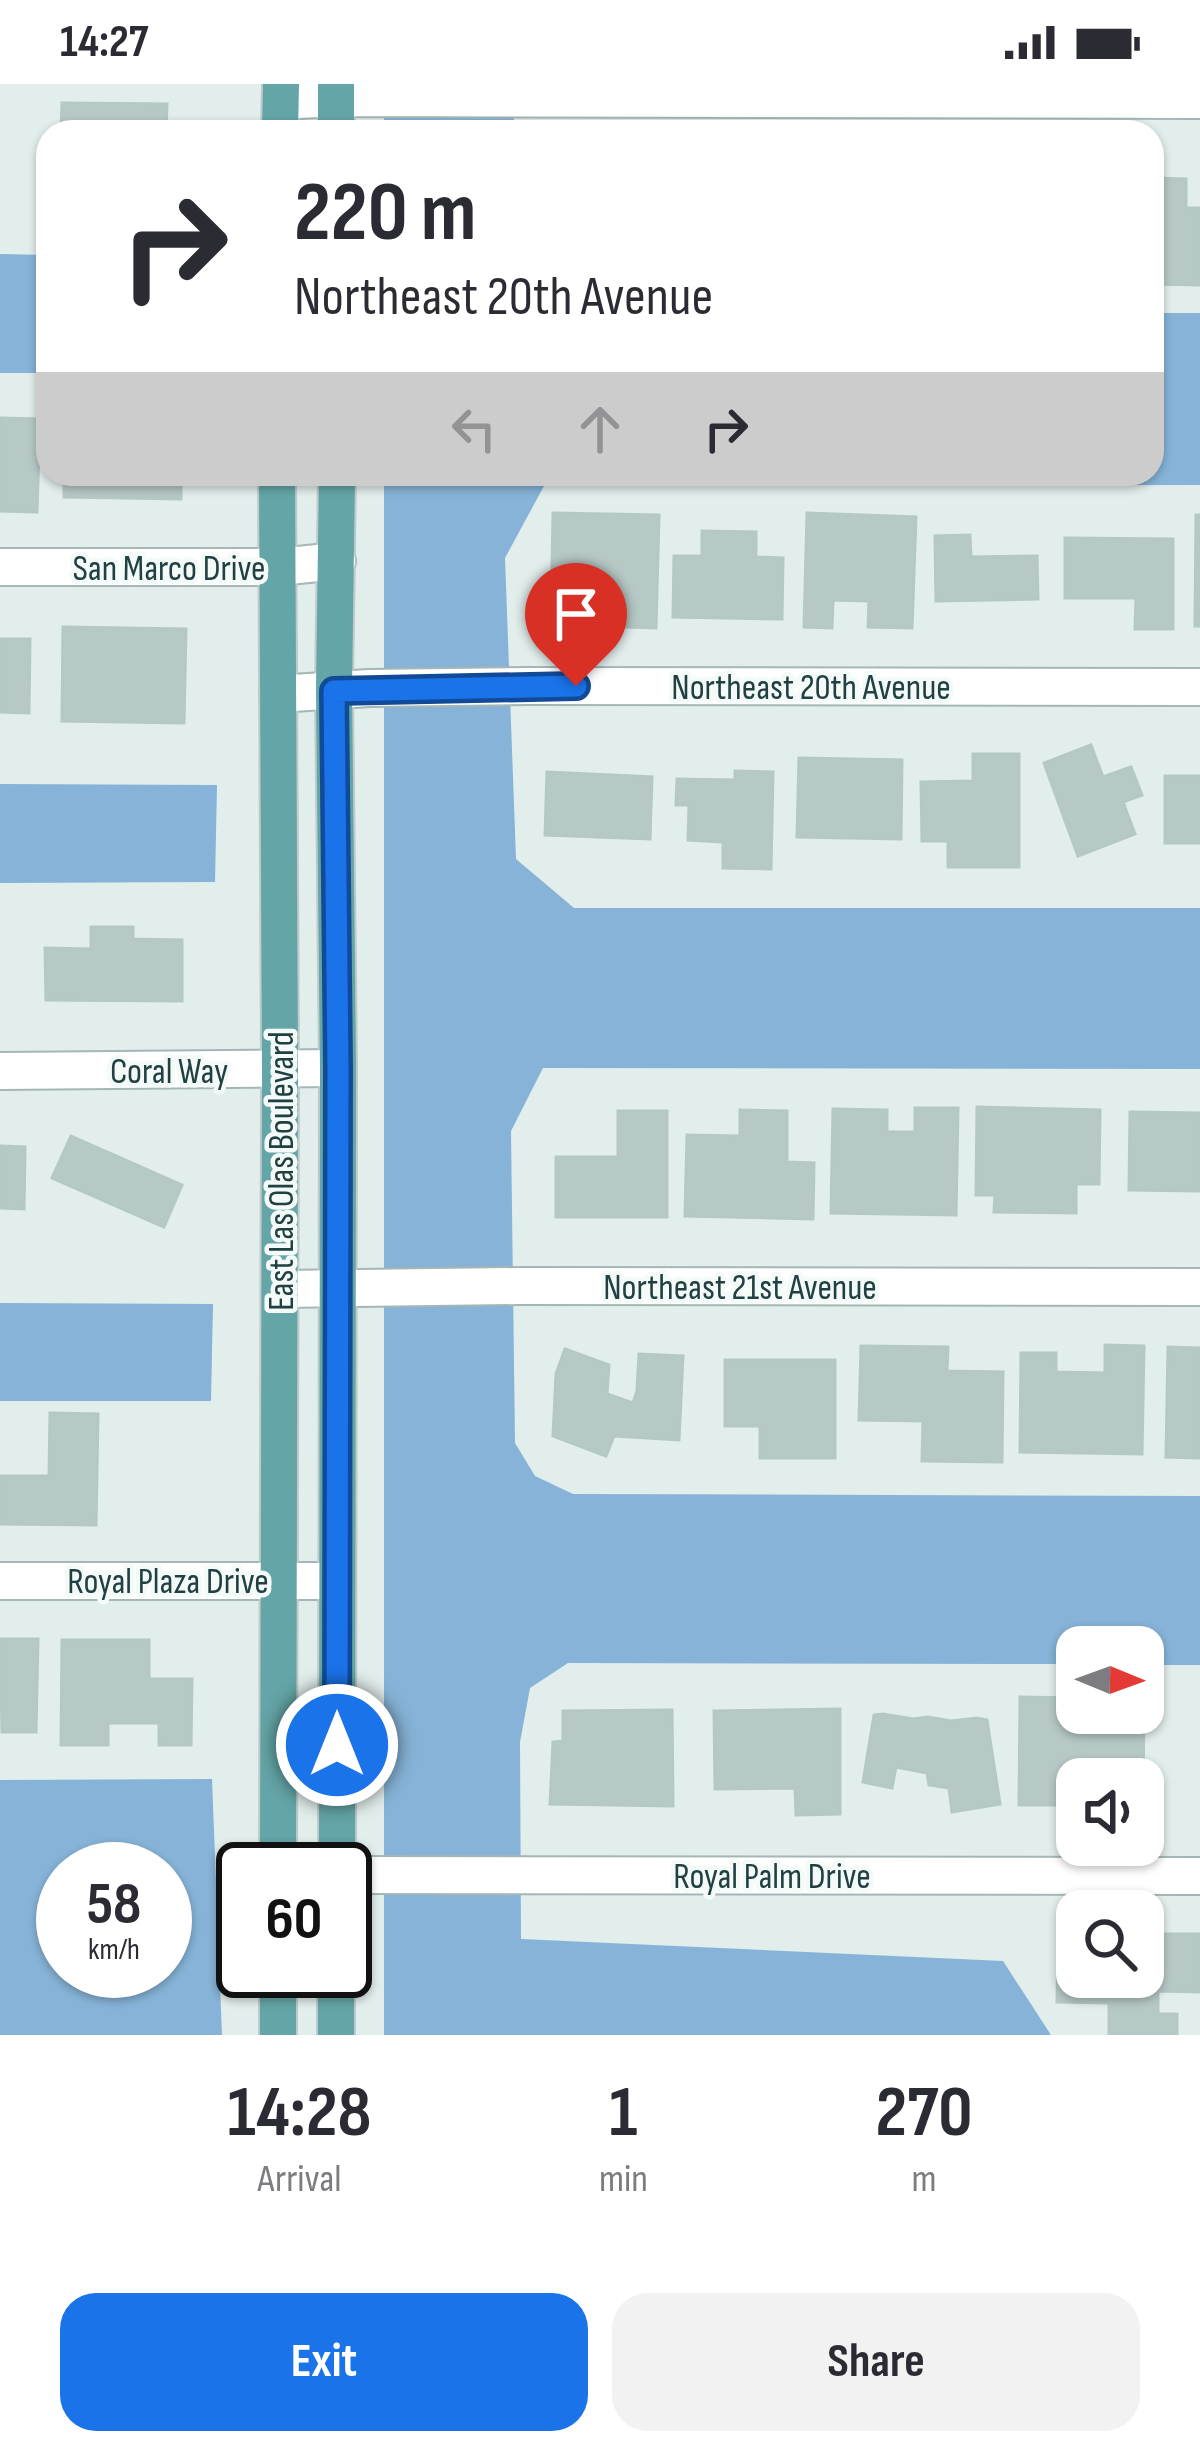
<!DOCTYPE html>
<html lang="en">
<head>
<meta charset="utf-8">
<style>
	body { margin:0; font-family:"Sofia Sans Condensed",sans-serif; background:#f2f2f3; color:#2b2b33; height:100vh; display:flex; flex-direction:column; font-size:45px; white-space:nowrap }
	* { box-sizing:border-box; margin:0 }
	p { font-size:39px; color:#7c7c81 }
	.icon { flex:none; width:66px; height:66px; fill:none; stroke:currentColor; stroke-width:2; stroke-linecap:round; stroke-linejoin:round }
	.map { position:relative; height:1951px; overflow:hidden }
	.sheet { display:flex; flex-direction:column; background:#fff; flex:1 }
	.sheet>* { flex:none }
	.hud { position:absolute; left:36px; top:36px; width:1128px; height:366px; border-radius:36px; box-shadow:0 3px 9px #0004; background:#fff; color:#2b2b33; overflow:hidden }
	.needle { width:78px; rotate:91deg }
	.fabs { position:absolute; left:1056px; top:1542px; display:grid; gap:24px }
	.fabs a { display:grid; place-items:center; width:108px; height:108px; border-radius:24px; background:#fff; box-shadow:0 3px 9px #0004; font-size:60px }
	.speed { position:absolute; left:36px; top:1758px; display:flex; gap:24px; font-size:60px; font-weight:700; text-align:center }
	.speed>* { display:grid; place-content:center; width:156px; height:156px; border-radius:50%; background:#fff; box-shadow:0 3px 9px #0004; line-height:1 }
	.speed small { font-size:30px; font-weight:400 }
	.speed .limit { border:6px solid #111; border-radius:18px; background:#fff; color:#111 }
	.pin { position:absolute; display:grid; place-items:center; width:102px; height:102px; color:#fff; margin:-123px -51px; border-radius:50% 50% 50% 0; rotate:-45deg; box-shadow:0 0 12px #0007 }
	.pin .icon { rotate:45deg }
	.me { position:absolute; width:132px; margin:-66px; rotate:0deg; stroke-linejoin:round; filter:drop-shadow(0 0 9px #0008) }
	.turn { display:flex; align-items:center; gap:42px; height:252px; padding:0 60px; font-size:54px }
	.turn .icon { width:156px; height:156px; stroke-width:2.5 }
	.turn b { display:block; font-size:84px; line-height:102px }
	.lanes { display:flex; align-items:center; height:114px; padding:0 60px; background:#0003; justify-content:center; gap:60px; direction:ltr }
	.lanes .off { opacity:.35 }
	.eta { display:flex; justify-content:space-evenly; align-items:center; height:204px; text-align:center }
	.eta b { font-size:72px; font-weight:700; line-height:84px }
	.primary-button { display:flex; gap:24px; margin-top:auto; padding:24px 60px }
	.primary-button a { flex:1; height:138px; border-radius:36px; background:#1a73e8; color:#fff; font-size:48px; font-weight:700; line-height:138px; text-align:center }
	.primary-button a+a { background:#f2f2f3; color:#2b2b33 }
	.status { display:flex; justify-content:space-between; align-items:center; height:84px; padding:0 60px; background:#fff; direction:ltr }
	.status svg { height:33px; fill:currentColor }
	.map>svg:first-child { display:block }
	.water { fill:#86b3d7; fill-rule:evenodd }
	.building { fill:#b7c9c6; stroke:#b4c8c5; stroke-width:3 }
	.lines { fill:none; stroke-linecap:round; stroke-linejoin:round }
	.minor-casing { stroke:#a4b6b5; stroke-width:40 }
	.major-casing { stroke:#c1caca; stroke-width:40 }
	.minor { stroke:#fff; stroke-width:36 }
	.major { stroke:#64a5a7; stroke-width:36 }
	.route-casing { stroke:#114b97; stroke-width:30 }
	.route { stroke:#1a73e8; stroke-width:21 }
	.labels { text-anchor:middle; stroke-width:9; stroke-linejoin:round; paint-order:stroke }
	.street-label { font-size:36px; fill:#214041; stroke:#f3faf8 }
</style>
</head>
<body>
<div class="status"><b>14:27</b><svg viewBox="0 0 49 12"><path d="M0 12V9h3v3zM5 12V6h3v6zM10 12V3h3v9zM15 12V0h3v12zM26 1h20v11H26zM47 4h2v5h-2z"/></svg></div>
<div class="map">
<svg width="1200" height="1951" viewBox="0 0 1200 1951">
	<rect width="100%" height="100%" fill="#e2eeec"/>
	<g class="water">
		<rect x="384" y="0" width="130" height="48"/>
		<polygon points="0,170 48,171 48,289 0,289"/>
		<polygon points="1152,229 1200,229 1200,401 544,402 505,474 516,775 574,824 1200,824 1200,985 543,984 511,1047 515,1359 535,1392 573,1410 1200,1412 1200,1581 1143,1581 1143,1563 1077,1563 1077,1580 568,1579 530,1604 520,1658 521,1855 1003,1877 1051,1951 384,1951 384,390 1152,390"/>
		<polygon points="0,700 217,701 215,798 0,799"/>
		<polygon points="0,1219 213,1220 211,1317 0,1317"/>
		<path d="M212 1695 222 1951H0V1696ZM165 1785V1887H63V1785Z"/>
	</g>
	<g class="building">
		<polygon points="62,19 167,20 166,48 61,48"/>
		<polygon points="1152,94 1186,95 1186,124 1200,124 1200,201 1152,200"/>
		<polygon points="0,334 40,335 37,428 0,427"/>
		<polygon points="64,390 181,390 181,415 64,413"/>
		<polygon points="553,429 659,431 656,544 551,541"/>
		<polygon points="807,429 916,433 912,544 868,543 869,517 833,516 832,544 804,543"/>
		<polygon points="1196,431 1200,431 1200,542 1195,542"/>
		<polygon points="702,447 756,448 756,473 783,474 782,535 673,533 674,472 702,472"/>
		<polygon points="970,451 971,473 1037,472 1038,515 936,517 935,452"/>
		<polygon points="1065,454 1173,455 1173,545 1135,545 1136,514 1065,514"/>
		<polygon points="63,543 186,545 184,639 62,637"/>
		<polygon points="0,555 30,555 29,629 0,628"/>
		<polygon points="1091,661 1103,693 1131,683 1142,711 1123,718 1135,750 1078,772 1044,679"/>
		<polygon points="973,670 1019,670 1019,783 948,783 948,757 922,757 921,698 973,697"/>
		<polygon points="799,674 902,676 901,755 797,753"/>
		<polygon points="735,687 773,688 771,785 723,784 723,758 688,756 689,721 676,721 677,695 735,696"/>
		<polygon points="547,688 652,693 650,755 545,751"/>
		<rect x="1165" y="692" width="35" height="67"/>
		<polygon points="91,843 133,843 133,855 182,856 182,917 46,916 45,864 91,865"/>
		<polygon points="977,1023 1100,1026 1099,1100 1076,1100 1076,1129 994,1128 995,1111 976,1111"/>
		<polygon points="915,1024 958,1024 956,1131 831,1129 833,1025 887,1026 887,1048 915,1048"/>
		<polygon points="740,1026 787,1027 787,1078 814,1079 813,1135 685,1132 687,1051 740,1052"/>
		<polygon points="618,1027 667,1027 667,1133 556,1133 556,1073 618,1073"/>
		<polygon points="1130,1028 1200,1029 1200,1107 1129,1106"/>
		<polygon points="71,1052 182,1101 164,1143 52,1094"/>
		<polygon points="0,1062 25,1063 24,1125 0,1124"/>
		<polygon points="1105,1261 1144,1262 1142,1370 1020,1368 1021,1269 1056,1269 1056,1288 1105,1289"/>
		<polygon points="861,1262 948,1263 947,1287 1003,1288 1002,1378 922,1377 923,1337 859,1336"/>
		<polygon points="1168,1263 1200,1264 1200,1374 1166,1373"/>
		<polygon points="565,1265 609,1281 607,1310 633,1319 637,1307 639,1270 683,1272 679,1356 614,1352 606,1372 553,1352 556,1290"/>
		<polygon points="725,1276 835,1276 835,1374 760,1374 760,1342 725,1342"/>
		<polygon points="50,1329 98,1330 96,1441 0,1440 0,1392 49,1392"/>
		<polygon points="0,1555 38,1555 36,1648 2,1648"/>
		<polygon points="62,1556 149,1556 149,1595 192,1595 191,1661 159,1661 159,1639 108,1639 108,1661 61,1661"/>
		<polygon points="1020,1613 1077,1614 1077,1629 1143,1629 1144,1615 1143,1721 1143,1695 1077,1695 1077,1721 1019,1721"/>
		<polygon points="840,1625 840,1730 796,1731 795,1704 715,1705 714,1627"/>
		<polygon points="672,1626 673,1722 550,1720 553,1658 563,1657 563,1627"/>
		<polygon points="883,1630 913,1635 928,1633 951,1637 977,1634 987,1636 1000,1720 952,1728 949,1704 929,1701 927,1689 896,1683 892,1704 863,1698 874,1631"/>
		<polygon points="1155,1850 1200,1850 1200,1908 1158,1907 1158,1930 1177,1930 1177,1951 1109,1951 1109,1919 1057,1918 1058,1854 1077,1854 1077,1893 1143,1893 1143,1871 1154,1872"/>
	</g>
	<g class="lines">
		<defs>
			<g id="minor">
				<polyline points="281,17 336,14 1200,16"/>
				<polyline points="0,483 279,483 337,477"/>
				<polyline points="278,610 369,604 528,602 1200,603"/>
				<polyline points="0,987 338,984"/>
				<polyline points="280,1205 519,1202 1200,1203"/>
				<polyline points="0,1497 337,1497"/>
				<polyline points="345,1791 1200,1792"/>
			</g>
			<g id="major">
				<polyline points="280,48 281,0"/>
				<polyline points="336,48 336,0"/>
				<polyline points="277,390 280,986 278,1785"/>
				<polyline points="337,1785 338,984 334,606 337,390"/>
				<polyline points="278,1951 278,1887"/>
				<polyline points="336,1951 336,1887"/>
			</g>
		</defs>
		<use href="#minor" class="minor-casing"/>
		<use href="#major" class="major-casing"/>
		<use href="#minor" class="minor"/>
		<use href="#major" class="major"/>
	</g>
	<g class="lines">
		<defs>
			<polyline id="route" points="337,1661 338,984 334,607 576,602"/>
		</defs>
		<use href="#route" class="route-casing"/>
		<use href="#route" class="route"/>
	</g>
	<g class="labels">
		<g class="street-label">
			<text x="169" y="496">San Marco Drive</text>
			<text x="811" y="615">Northeast 20th Avenue</text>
			<text x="169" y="999">Coral Way</text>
			<text transform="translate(280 1087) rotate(-90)" y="13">East Las Olas Boulevard</text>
			<text x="740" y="1215">Northeast 21st Avenue</text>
			<text x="168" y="1509">Royal Plaza Drive</text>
			<text x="772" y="1804">Royal Palm Drive</text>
		</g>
	</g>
</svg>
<div class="fabs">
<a><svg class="needle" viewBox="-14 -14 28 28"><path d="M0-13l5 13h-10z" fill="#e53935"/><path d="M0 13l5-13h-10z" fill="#7c7c81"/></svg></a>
<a><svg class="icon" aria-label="sound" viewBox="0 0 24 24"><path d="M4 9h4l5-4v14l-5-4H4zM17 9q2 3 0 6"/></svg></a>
<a><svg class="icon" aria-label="search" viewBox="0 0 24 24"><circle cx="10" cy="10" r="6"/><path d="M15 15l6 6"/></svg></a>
</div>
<div class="speed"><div>58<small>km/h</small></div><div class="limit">60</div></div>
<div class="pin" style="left:576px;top:602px;background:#d93025"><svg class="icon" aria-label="arrive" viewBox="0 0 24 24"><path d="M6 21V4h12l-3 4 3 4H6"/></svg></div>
<svg class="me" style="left:337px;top:1661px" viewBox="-20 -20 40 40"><circle r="17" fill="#1a73e8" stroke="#fff" stroke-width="3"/><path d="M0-11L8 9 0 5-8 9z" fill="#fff"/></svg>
<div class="hud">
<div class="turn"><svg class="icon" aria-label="right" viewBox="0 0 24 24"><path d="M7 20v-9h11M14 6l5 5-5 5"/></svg><div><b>220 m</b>Northeast 20th Avenue</div></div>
<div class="lanes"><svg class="icon off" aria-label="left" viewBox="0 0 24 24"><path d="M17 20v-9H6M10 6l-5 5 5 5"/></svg><svg class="icon off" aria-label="ahead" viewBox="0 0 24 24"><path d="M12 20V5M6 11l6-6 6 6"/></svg><svg class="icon" aria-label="right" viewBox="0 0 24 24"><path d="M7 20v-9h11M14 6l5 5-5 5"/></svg></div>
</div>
</div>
<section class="sheet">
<div class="eta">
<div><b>14:28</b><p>Arrival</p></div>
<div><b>1</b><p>min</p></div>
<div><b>270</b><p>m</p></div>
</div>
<div class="primary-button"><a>Exit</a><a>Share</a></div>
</section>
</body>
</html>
